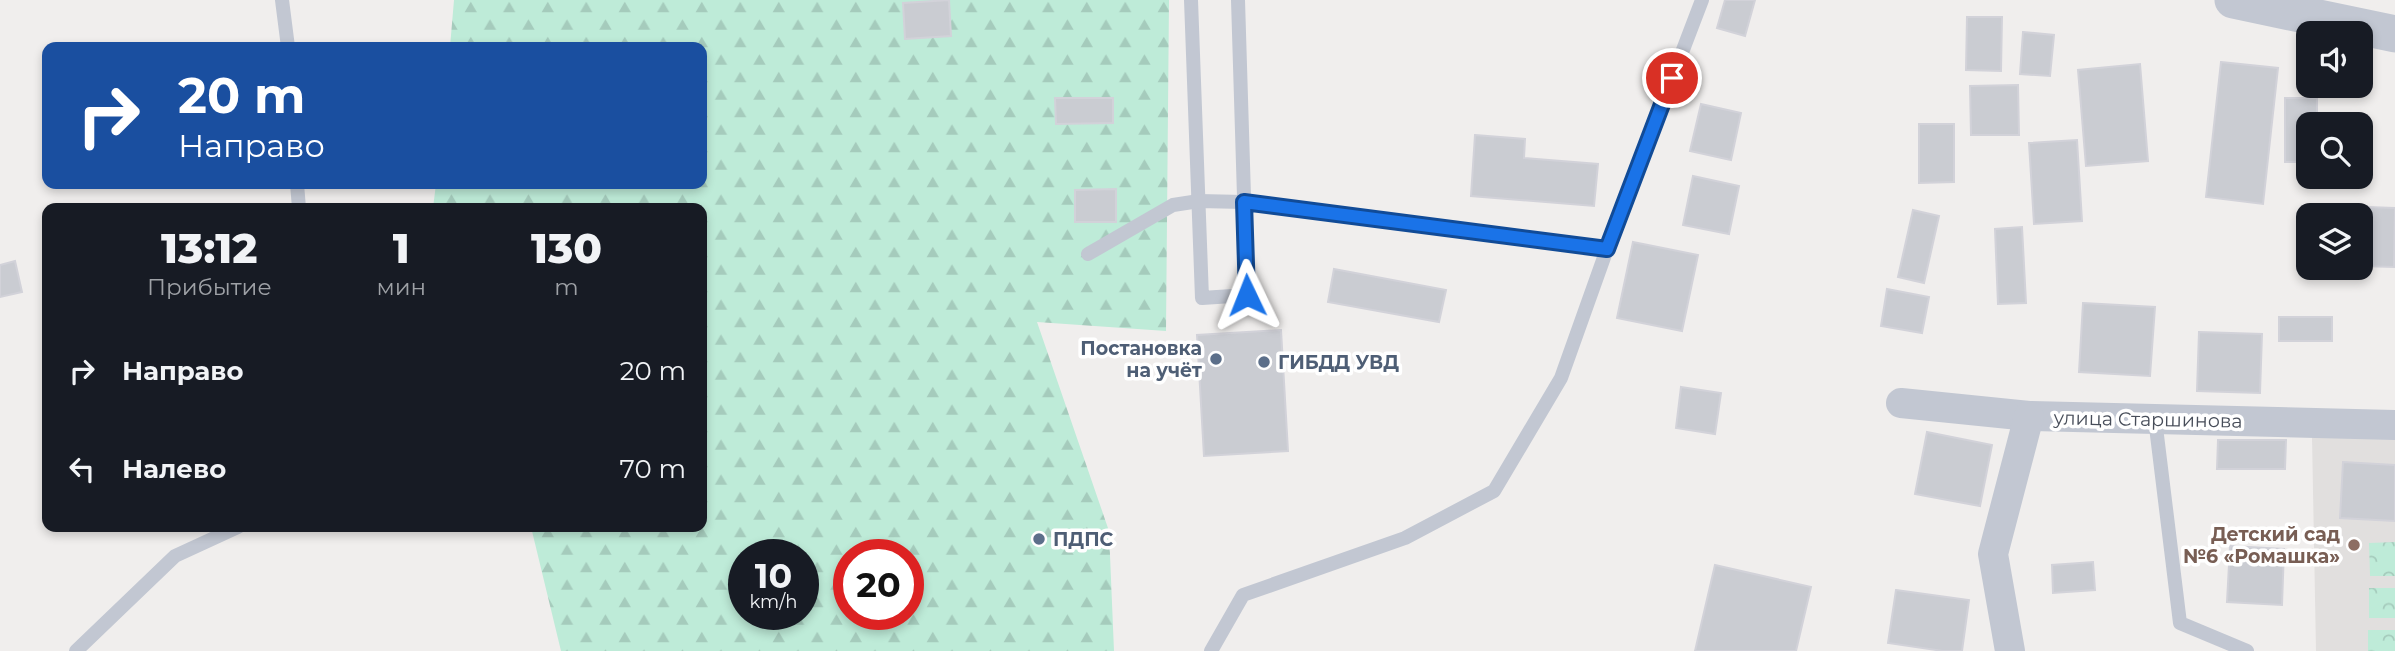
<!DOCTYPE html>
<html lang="ru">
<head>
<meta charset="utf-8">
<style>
	body { margin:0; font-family:Montserrat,sans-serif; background:#242831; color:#f1f3f6; height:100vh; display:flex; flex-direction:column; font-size:26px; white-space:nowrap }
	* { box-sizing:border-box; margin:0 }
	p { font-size:23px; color:#9ea1a6 }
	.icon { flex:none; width:38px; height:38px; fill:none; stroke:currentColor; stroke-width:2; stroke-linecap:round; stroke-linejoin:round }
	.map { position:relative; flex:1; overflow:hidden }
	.sheet { position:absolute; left:42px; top:203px; width:665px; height:329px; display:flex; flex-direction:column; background:#171b24; border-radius:14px; box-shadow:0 4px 10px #0003 }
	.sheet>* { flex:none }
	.hud { position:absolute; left:42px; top:42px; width:665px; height:147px; border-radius:14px; box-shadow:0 4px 10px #0003; background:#1a4fa0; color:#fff; overflow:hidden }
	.controls { position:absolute; left:2296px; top:21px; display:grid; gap:14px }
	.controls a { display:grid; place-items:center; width:77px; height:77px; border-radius:14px; background:#171b24; box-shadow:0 4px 10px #0003; font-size:35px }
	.speed { position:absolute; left:728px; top:539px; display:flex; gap:14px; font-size:35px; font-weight:700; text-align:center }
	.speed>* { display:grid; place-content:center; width:91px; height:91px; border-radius:50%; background:#171b24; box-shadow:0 4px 10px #0003; line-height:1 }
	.speed small { font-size:18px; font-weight:400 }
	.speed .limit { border:10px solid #d22; background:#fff; color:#111 }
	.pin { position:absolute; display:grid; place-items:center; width:60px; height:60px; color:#fff; margin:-30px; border:4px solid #fff; border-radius:50%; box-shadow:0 2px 7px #0007 }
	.me { position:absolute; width:77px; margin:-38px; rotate:358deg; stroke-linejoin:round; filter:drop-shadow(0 0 5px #0008) }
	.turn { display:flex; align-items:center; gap:24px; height:147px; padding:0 21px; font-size:32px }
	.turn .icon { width:91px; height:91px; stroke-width:2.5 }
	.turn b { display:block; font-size:49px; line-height:60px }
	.eta { display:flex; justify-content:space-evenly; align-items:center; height:119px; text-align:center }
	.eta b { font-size:42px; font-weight:800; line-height:49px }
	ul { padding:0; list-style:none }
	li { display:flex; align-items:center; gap:21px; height:98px; padding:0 21px }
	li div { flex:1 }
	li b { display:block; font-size:26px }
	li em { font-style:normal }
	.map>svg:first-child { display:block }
	.education { fill:#e1dfde }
	.forest { fill:url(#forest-firs); fill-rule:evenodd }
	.park { fill:url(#park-crowns) }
	.building { fill:#caccd2; stroke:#d2d2d9; stroke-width:2 }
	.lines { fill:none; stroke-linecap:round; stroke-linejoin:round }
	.service { stroke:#c2c7d2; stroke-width:14 }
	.minor { stroke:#c2c7d2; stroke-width:30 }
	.tertiary { stroke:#c2c7d2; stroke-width:37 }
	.route-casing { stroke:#114b97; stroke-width:18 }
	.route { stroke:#1a73e8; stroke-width:12 }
	.service-dot { fill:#5c6f8a; stroke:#fff; stroke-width:2.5 }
	.education-dot { fill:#8d6e63; stroke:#fff; stroke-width:2.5 }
	.labels { text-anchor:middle; stroke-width:7; stroke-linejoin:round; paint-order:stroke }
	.service-label { font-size:19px; font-weight:bold; fill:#4e5e75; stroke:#fff; text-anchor:start }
	.street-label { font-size:19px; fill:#474d59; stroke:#fff }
	.education-label { font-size:19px; font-weight:bold; fill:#785e54; stroke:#fff; text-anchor:end }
</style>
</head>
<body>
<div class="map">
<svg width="2395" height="651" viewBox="0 0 2395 651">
	<defs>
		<pattern id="forest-firs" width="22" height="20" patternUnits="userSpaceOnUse" patternTransform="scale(1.75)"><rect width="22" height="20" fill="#beebd8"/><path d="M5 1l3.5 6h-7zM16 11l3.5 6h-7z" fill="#a5cbbc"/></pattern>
		<pattern id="park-crowns" width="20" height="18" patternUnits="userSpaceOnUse" patternTransform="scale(1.75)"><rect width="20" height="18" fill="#beebd8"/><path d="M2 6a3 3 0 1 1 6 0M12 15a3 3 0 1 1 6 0" fill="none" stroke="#a5cbbc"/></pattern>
	</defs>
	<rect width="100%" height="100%" fill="#f0eeed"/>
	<polygon class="education" points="2312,437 2395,439 2395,651 2316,651"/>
	<path class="forest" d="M454 0H1169L1166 331 1037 322 1109 531 1114 651H561L531 527H702V208H433L436 184H702V47H450ZM744 555H803V614H744ZM849 555H908V614H849Z"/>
	<g class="park">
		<polygon points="2395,542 2395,576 2370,576 2369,543"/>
		<rect x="2369" y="588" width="26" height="30"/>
		<rect x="2368" y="630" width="27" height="21"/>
	</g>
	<g class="building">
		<polygon points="949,0 951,36 905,39 903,3"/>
		<polygon points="1725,0 1755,0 1745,36 1717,28"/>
		<polygon points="1967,17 2002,17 2001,71 1966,70"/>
		<polygon points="2023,32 2054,35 2050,76 2020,74"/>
		<polygon points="2221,62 2278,68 2263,204 2206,197"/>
		<polygon points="2140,64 2148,161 2086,166 2078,70"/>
		<polygon points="2018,85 2019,135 1971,135 1970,86"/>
		<polygon points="1055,98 1113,98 1113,123 1056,124"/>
		<polygon points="2285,98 2317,98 2317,124 2308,124 2308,162 2285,162"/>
		<polygon points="1701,104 1741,113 1731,160 1690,151"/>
		<polygon points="1919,124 1954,124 1954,182 1919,183"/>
		<polygon points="1475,135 1525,139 1524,158 1598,164 1594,206 1471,196"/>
		<polygon points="2077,140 2082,221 2034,224 2029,143"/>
		<polygon points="1693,176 1739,186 1729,234 1683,225"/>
		<polygon points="1116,189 1116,222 1075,222 1075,190"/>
		<polygon points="2340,206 2395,208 2394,267 2361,266 2361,215 2340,215"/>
		<polygon points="1913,210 1939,216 1924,283 1898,277"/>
		<polygon points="2022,227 2026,303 1998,304 1995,229"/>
		<polygon points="1633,242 1698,255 1682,331 1617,318"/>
		<polygon points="15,261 22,292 0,297 0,265"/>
		<polygon points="1334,269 1446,290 1439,322 1328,302"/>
		<polygon points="1887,289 1929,297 1922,333 1881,326"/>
		<polygon points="2083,303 2155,307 2150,376 2079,372"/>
		<rect x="2279" y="317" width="53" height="24"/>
		<polygon points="1281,330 1288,451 1204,456 1197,335"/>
		<polygon points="2199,332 2262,334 2260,393 2197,391"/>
		<polygon points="1681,387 1721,393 1715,434 1676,428"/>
		<polygon points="1927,432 1992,445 1980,506 1915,494"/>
		<polygon points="2218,440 2286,440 2285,469 2217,469"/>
		<polygon points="2343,462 2395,465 2395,521 2340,518"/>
		<polygon points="2230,546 2284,549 2282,605 2227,602"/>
		<polygon points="2093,562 2095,590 2053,593 2052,565"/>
		<polygon points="1715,565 1811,587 1796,651 1695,651"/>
		<polygon points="1896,590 1969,600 1962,651 1943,651 1888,643"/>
	</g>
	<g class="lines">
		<g class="service">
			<polyline points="282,0 288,47"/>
			<polyline points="1191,0 1202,298 1247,295 1238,0"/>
			<polyline points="297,184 299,208"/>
			<polyline points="1088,254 1173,205 1199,201 1244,202 1607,249"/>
			<polyline points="2155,419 2180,623 2247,651"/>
			<polyline points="76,651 175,556 238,527"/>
			<polyline points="1211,651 1243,595 1405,538 1494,491 1561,378 1607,249 1702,0"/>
		</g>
		<g class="minor">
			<polyline points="1901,403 2029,416 2395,425"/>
			<polyline points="2010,651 1993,554 2029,416"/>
		</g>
		<polyline class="tertiary" points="2233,0 2395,34"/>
	</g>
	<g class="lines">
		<defs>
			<polyline id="route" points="1247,295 1244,202 1607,249 1672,78"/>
		</defs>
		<use href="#route" class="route-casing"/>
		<use href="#route" class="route"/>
	</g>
	<g class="service-dot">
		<circle cx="1216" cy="359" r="7"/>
		<circle cx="1264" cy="362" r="7"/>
		<circle cx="1039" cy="539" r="7"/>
	</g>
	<circle class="education-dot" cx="2354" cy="545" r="7"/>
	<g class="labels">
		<g class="service-label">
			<text x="1202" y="355" text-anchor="end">Постановка<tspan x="1202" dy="22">на учёт</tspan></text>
			<text x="1278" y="369">ГИБДД УВД</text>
			<text x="1053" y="546">ПДПС</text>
		</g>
		<g class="street-label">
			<text transform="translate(2148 419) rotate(1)" y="7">улица Старшинова</text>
		</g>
		<g class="education-label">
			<text x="2340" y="541">Детский сад<tspan x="2340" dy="22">№6 «Ромашка»</tspan></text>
		</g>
	</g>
</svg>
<div class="controls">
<a><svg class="icon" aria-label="sound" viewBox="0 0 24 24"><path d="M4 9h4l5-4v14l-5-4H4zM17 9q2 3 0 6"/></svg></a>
<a><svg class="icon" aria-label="search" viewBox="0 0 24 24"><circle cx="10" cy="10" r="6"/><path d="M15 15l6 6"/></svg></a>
<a><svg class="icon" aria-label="layers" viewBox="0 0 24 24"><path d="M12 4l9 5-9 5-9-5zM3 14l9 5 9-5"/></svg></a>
</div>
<div class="speed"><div>10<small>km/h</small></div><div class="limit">20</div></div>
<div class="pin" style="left:1672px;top:78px;background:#d93025"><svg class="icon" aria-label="arrive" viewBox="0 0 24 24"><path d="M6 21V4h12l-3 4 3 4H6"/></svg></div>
<svg class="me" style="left:1247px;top:295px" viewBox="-20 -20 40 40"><path d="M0-17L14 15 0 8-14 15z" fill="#1a73e8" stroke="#fff" stroke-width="4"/></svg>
<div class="hud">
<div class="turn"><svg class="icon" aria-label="right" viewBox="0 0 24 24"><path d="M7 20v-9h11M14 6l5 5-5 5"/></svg><div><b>20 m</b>Направо</div></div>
</div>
<section class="sheet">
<div class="eta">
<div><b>13:12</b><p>Прибытие</p></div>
<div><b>1</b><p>мин</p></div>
<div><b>130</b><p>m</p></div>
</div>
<ul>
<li><svg class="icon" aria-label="right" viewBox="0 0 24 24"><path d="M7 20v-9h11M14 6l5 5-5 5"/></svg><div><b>Направо</b></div><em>20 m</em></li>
<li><svg class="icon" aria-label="left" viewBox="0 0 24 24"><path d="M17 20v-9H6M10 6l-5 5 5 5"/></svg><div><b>Налево</b></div><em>70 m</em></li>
</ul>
</section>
</div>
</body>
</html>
